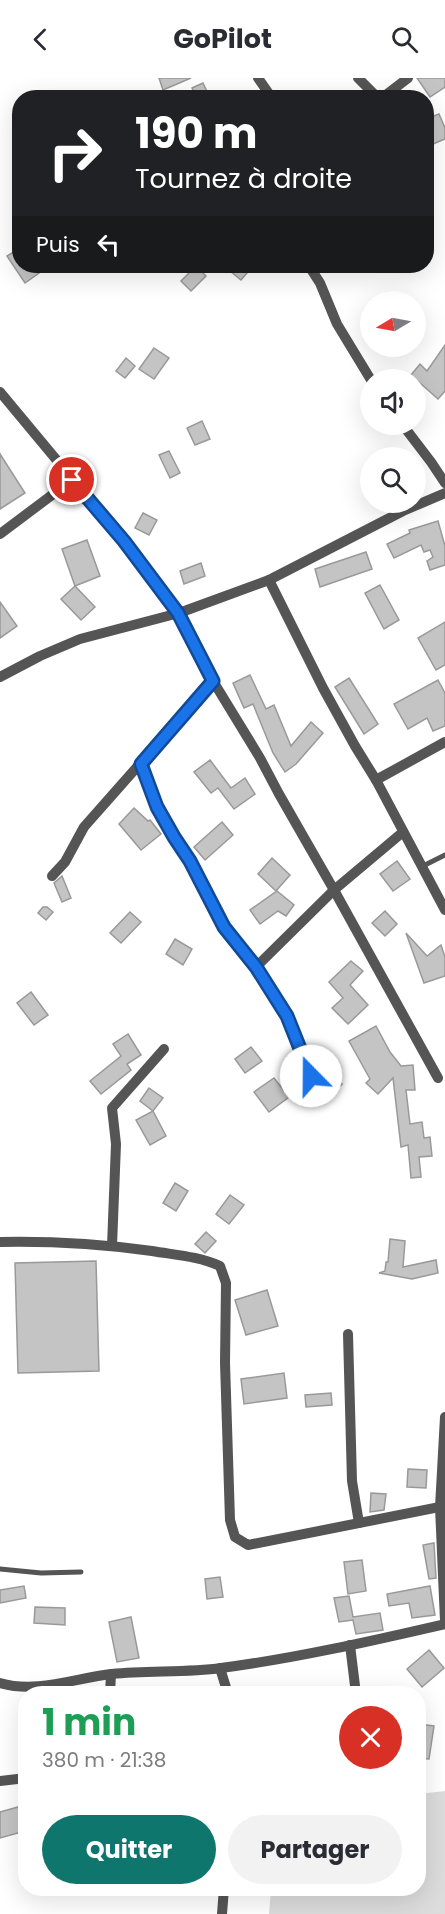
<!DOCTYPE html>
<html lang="fr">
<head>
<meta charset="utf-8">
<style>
	body { margin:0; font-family:Poppins,sans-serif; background:#f2f2f3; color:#2b2b33; height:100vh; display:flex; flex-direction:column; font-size:22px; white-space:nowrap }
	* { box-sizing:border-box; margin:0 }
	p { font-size:20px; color:#7c7c81 }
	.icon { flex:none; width:33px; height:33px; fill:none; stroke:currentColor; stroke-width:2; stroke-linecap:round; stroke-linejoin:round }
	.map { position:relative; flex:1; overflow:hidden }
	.details { position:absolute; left:18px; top:1608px; width:408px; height:210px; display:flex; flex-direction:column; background:#fff; border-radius:24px; box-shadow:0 6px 24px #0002 }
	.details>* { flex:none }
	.guide { position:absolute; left:12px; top:12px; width:422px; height:183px; border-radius:24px; box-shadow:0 6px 24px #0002; background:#202124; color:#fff; overflow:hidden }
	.needle { width:39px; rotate:260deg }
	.tools { position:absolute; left:360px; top:213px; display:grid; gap:12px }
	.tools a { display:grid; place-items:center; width:66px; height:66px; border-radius:50%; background:#fff; box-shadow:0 6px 24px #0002; font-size:30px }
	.pin { position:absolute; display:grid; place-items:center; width:51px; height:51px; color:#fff; margin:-26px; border:3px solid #fff; border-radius:50%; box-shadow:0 2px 6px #0007 }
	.me { position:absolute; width:66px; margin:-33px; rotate:338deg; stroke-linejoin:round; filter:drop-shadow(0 0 4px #0008) }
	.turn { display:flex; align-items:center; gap:21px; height:126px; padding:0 24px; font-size:27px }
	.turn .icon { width:78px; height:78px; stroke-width:2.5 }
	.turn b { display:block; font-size:42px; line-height:51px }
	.then { display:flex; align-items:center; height:57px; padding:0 24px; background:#0003; gap:12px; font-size:22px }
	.round { display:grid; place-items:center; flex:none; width:63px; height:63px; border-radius:32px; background:#f2f2f3 }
	.headline { display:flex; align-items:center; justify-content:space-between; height:102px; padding:0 24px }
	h1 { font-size:36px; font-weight:700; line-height:45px; color:#1e9e55 }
	.button { display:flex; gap:12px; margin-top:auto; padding:12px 24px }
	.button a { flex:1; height:69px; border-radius:36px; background:#0f766e; color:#fff; font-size:24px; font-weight:700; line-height:69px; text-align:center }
	.button a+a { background:#f2f2f3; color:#2b2b33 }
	header { display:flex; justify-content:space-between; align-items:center; height:78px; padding:0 24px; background:#fff; font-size:27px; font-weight:700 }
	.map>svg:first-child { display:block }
	.green { fill:#dcdcdc }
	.building { fill:#c4c4c4; stroke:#999; stroke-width:1.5 }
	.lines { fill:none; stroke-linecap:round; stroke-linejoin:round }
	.lane { stroke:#555; stroke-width:5 }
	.street { stroke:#555; stroke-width:10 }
	.route-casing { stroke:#114b97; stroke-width:15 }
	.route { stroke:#1a73e8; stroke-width:10 }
</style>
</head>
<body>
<header><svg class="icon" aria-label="back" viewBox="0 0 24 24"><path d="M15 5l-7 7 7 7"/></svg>GoPilot<svg class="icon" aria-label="search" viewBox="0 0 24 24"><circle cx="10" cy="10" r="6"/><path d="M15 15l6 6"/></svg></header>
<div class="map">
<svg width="445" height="1836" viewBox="0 0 445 1836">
	<rect width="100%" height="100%" fill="#fff"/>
	<polygon class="green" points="445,1713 445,1836 269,1836 271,1811 418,1810 419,1716"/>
	<g class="building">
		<polygon points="159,0 191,0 163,12"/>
		<polygon points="417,0 445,0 445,9 430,19"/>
		<polygon points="203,5 210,20 196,20 192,10"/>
		<polygon points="439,36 445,50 445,61 426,69 426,41"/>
		<polygon points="20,170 20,188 34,188 39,195 25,205 7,178"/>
		<polygon points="196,188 206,198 191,213 181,203"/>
		<polygon points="224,188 253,188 241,202"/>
		<polygon points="445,267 445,313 438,321 411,297 420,286 427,293"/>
		<polygon points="154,270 169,280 154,301 139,291"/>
		<polygon points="126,280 135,288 125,300 116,293"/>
		<polygon points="202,343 210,361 195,367 187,350"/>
		<polygon points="169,373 180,395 170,400 159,377"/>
		<polygon points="0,376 25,415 0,431"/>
		<polygon points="143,435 157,442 149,457 135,450"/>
		<polygon points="438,443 445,468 445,487 430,492 427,483 433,479 430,472 424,474 421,467 394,480 387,466 410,455 409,452"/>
		<polygon points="87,462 100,498 75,508 62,471"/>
		<polygon points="366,474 372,491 320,509 315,491"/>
		<polygon points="201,485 205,498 184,506 180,493"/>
		<polygon points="380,507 399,542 384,551 365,515"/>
		<polygon points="75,508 95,529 81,542 61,521"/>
		<polygon points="0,524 17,548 0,560"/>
		<polygon points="445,544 445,587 436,592 418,560"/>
		<polygon points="250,597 266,631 274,627 291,668 311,644 323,655 296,686 285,694 273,675 253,626 244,630 233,605"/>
		<polygon points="349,600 378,646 364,656 335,609"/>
		<polygon points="438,602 445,615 445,648 433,653 427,640 408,651 394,626"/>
		<polygon points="210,682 231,710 245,700 255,716 234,731 218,710 211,715 194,694"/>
		<polygon points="134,730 148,743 150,742 161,756 141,772 119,746"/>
		<polygon points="222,744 233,757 205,782 194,769"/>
		<polygon points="272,780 290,797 276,813 258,796"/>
		<polygon points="397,783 410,801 393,813 380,796"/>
		<polygon points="62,798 71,820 62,824 54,805"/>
		<polygon points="277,813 294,827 286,838 278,833 260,846 250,832"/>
		<polygon points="43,829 47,829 53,834 46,842 38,835"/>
		<polygon points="385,833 397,846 385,858 372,845"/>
		<polygon points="130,834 141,844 121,865 110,855"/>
		<polygon points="406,855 427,878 441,867 445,879 445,898 424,905"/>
		<polygon points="175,861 192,871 183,887 166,876"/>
		<polygon points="351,883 363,893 350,907 368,927 348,946 332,930 343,920 329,904"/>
		<polygon points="31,914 48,937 34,947 17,925"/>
		<polygon points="376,948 390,974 401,988 413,987 415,1012 406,1012 410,1046 422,1044 424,1060 430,1059 432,1078 419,1079 421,1099 411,1100 408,1067 401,1069 393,1000 378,1016 366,1005 370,1001 349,963"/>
		<polygon points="128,956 141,977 127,986 131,992 101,1016 90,1003 121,978 113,966"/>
		<polygon points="251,969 262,983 245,995 235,981"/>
		<polygon points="328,992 342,1006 333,1016 318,1002"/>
		<polygon points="274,1000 289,1019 269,1034 254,1014"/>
		<polygon points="149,1010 163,1020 153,1033 140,1023"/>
		<polygon points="153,1033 166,1058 150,1067 136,1042"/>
		<polygon points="175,1105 188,1113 176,1133 163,1125"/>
		<polygon points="230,1117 244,1127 229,1146 216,1136"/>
		<polygon points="206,1154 216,1163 205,1175 195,1166"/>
		<polygon points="390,1161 405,1163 403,1189 436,1182 438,1195 412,1201 379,1195 385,1193 386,1184 388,1184"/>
		<polygon points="96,1183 99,1293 18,1295 15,1185"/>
		<polygon points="267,1212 278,1248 246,1257 235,1222"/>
		<polygon points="284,1295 287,1320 244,1326 241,1301"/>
		<polygon points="331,1315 332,1327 306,1329 305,1317"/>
		<polygon points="408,1391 427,1392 426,1410 407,1409"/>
		<polygon points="371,1415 386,1416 384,1432 370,1434"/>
		<polygon points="434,1465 436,1500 429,1501 423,1467"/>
		<polygon points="362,1482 366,1513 348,1516 344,1484"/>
		<polygon points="220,1499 223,1519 207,1521 205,1501"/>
		<polygon points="24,1508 26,1520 0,1525 0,1512"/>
		<polygon points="430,1508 435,1537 412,1540 409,1525 389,1528 387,1516"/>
		<polygon points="349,1518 353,1539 380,1535 383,1552 356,1556 353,1542 339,1544 334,1520"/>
		<polygon points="35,1529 65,1530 65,1547 34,1545"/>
		<polygon points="131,1539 139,1580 117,1584 109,1544"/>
		<polygon points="429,1572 444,1590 422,1609 407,1591"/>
		<polygon points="418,1646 434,1648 429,1681 418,1680"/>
		<polygon points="18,1729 25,1753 0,1760 0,1734"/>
	</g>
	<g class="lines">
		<g class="lane">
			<polyline points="421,789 445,777"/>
			<polyline points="0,1491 41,1495 81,1494"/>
		</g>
		<g class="street">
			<polyline points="258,0 272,20"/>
			<polyline points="358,0 378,20"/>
			<polyline points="382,20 408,0"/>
			<polyline points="309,188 320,205 337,246 371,302"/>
			<polyline points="0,314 124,463 179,535 213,603 260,680 279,716 334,812 438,1000"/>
			<polyline points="402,346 431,384 445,405"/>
			<polyline points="0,456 72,402"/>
			<polyline points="269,502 323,610 355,668 376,702 445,832"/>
			<polyline points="0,599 40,578 80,561 179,535 269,502 403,433 445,415"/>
			<polyline points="141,686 157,729 174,759 190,783 224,849 256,889 287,938 311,998"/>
			<polyline points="376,702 445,664"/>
			<polyline points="52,798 65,784 84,749 213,603"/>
			<polyline points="256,889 334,812 403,754"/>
			<path d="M0 1164C51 1163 101 1166 152 1173 175 1177 198 1178 220 1188L226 1205 225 1285 230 1442 235 1459 248 1467 445 1428"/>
			<polyline points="112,1168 116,1066 112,1030 164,971"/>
			<polyline points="348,1256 352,1403 359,1445"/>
			<polyline points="445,1339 440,1429 445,1543"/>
			<polyline points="350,1567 356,1616"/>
			<polyline points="220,1590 228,1616"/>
			<path d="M0 1605C37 1616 75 1600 112 1596 148 1592 185 1595 221 1590 297 1580 371 1563 445 1546"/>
			<polyline points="110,1616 111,1596"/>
			<polyline points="0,1703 26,1700"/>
			<polyline points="222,1836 224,1810"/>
		</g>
	</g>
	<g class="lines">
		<defs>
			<polyline id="route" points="72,402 124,463 178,535 213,603 141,686 157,729 174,759 190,783 224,849 256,889 287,938 311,998"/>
		</defs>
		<use href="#route" class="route-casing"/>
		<use href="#route" class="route"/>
	</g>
</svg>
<div class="tools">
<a><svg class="needle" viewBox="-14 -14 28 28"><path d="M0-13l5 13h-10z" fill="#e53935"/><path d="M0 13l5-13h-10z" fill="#7c7c81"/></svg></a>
<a><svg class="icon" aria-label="sound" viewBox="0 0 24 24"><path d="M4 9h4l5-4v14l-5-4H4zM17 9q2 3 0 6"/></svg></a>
<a><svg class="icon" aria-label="search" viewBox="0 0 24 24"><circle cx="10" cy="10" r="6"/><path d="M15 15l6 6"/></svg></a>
</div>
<div class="pin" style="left:72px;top:402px;background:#d93025"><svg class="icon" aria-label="arrive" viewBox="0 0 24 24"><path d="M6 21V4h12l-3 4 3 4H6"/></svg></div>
<svg class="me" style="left:311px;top:998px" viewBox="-20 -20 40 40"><circle r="19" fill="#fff"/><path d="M0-13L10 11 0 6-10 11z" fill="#1a73e8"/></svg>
<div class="guide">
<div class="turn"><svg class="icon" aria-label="right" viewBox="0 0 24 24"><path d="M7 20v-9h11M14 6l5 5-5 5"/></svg><div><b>190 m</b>Tournez à droite</div></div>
<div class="then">Puis<svg class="icon" aria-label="left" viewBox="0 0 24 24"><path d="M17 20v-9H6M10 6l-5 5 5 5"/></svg></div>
</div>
<section class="details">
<div class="headline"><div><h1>1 min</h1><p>380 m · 21:38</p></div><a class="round" style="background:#d93025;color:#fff"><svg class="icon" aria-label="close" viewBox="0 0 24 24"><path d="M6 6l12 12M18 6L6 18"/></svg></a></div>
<div class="button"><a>Quitter</a><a>Partager</a></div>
</section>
</div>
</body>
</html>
